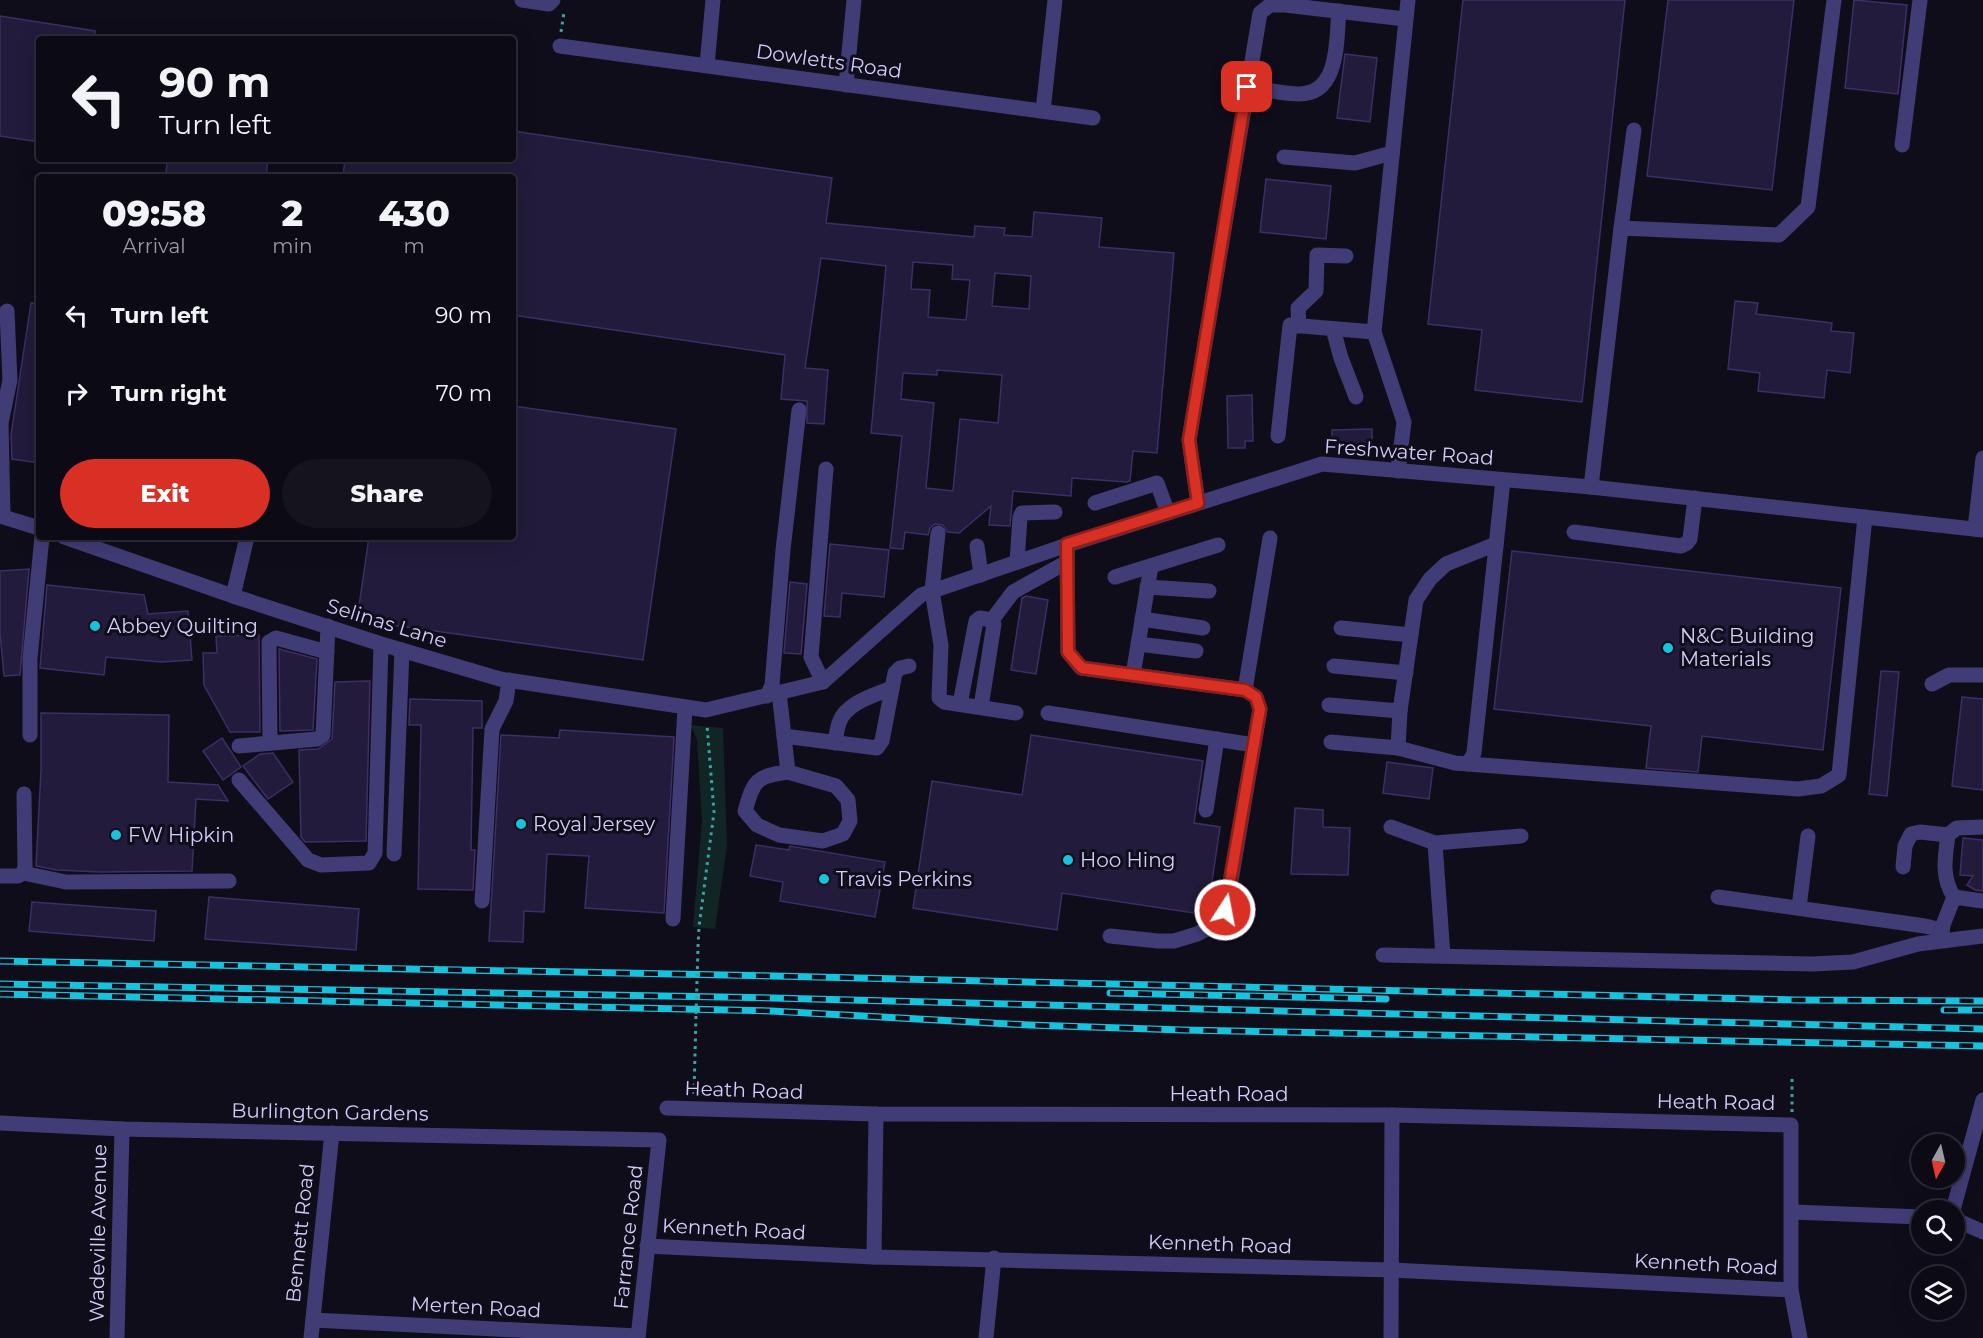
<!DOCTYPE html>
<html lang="en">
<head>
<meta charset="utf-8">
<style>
	body { margin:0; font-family:Montserrat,sans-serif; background:#15131d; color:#f1f3f6; height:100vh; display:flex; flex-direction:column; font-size:22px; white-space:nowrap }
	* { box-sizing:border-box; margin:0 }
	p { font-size:20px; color:#9a9aa0 }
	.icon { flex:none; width:33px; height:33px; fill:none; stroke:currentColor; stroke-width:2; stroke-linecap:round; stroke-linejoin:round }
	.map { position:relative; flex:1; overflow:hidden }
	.drawer { position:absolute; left:36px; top:174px; width:480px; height:366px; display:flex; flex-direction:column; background:#0c0a14; border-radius:6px; box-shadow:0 6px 24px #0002,0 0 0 2px #2c2b34 }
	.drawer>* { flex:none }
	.hud { position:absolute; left:36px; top:36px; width:480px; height:126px; border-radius:6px; box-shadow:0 6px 24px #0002,0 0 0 2px #2c2b34; background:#0c0a14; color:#f1f3f6; overflow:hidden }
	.needle { width:39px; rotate:188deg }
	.tools { position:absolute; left:1911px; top:1134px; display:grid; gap:12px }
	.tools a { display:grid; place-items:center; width:54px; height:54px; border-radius:50%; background:#0c0a14; box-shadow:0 6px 24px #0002,0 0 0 2px #2c2b34; font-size:30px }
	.pin { position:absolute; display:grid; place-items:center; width:51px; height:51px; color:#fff; margin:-26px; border-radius:12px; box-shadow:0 3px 9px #0006 }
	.me { position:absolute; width:66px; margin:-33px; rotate:11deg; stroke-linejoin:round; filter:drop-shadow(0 0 4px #0008) }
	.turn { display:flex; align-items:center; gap:21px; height:126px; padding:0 24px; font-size:27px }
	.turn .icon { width:78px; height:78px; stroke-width:2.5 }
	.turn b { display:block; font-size:42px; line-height:51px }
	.eta { display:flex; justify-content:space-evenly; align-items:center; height:102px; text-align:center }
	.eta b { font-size:36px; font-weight:800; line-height:42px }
	.primary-button { display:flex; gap:12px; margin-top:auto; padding:12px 24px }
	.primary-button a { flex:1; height:69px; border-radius:36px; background:#d93025; color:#fff; font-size:24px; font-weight:800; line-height:69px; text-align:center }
	.primary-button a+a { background:#15131d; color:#f1f3f6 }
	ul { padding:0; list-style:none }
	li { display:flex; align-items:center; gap:18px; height:78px; padding:0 24px }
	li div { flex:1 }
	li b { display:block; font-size:22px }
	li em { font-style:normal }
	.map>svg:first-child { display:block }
	.green { fill:#112525 }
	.building { fill:#221b3b; stroke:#3b2f64; stroke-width:1.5; fill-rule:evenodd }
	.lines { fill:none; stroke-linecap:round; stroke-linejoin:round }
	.path { stroke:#38a3a0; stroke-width:3; stroke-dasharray:3 4.5; stroke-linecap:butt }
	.minor { stroke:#403c76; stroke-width:15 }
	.rail-casing { stroke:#15c3dd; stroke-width:7 }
	.rail { stroke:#100d1b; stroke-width:4.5; stroke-dasharray:14; stroke-linecap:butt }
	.path-bridge { stroke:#38a3a0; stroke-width:3; stroke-dasharray:3 4.5; stroke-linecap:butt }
	.route-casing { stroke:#8d1f18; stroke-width:15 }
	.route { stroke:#d93025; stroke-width:10 }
	.poi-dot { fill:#15c3dd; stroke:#100d1b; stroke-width:2 }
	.labels { text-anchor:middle; stroke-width:6; stroke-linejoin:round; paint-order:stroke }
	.street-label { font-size:20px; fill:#d3ccfa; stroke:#100d1b }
	.poi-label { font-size:20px; fill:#d3ccfa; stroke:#100d1b; text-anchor:start }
</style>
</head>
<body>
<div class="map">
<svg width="1983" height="1338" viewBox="0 0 1983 1338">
	<rect width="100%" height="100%" fill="#100d1b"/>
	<polygon class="green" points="691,725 723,728 727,845 715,929 693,927 702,820 697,740"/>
	<g class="building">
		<polygon points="1463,0 1625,0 1582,402 1475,390 1482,330 1428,324"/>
		<polygon points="1668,0 1794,0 1772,190 1647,176"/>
		<polygon points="1854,0 1907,5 1898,94 1845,88"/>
		<polygon points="0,16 95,31 95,39 39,39 39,142 0,136"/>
		<polygon points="1345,54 1377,58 1370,122 1337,118"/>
		<path d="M513 131 832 178 826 223 974 237 975 226 1005 228 1004 235 1032 237 1034 212 1102 218 1099 247 1174 253 1157 453 1133 451 1130 481 1127 482 1072 478 1071 496 1013 491 1010 526 989 525 991 506 959 533 947 532 943 525 935 524 930 528 928 535 905 532 903 549 890 548 902 436 871 433 886 266 821 258 805 368 828 370 824 424 807 423V401L781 399 785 355 513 315V177H343L345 159H513ZM913 262 953 265 952 279 970 280 966 320 928 317 930 290 911 289ZM995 273 1031 276 1029 309 992 306ZM937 370 1002 375 998 423 960 419 953 491 926 488 934 403 901 399 903 373 937 375Z"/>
		<polygon points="168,159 268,159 266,177 165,177"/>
		<polygon points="1266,179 1331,186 1326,239 1260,232"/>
		<polygon points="1735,301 1758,303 1756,314 1832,323 1831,331 1854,333 1850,373 1827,370 1824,398 1758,391 1760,373 1728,369"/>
		<polygon points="31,303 39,304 39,463 12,459 11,435"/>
		<polygon points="1252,395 1253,441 1245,441 1245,448 1228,448 1227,396"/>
		<polygon points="513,406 676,429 643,660 357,620 369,537 513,537"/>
		<polygon points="1372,429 1372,443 1332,445 1332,430"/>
		<polygon points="830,544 889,550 884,597 842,593 840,617 824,616"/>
		<polygon points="1512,551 1841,588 1823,750 1702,736 1698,772 1646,768 1651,726 1494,709"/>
		<polygon points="29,569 20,675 4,676 0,633 0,571"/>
		<polygon points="790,582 807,584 801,654 784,653"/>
		<polygon points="47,585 144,595 148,614 188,611 192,660 161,662 106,657 104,675 40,668"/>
		<polygon points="1026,596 1048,600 1036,674 1011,670 1022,598"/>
		<polygon points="259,635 260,732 230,732 204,685 203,653 217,653 216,636"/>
		<polygon points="279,649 317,659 313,730 280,731"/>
		<polygon points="1881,671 1899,672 1887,796 1869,794"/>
		<polygon points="370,681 366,841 305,842 301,837 299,750 318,749 332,739 335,682"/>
		<polygon points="1962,697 1983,699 1983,790 1952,786"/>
		<polygon points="410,699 482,701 482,728 473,728 471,850 475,850 473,890 418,889 421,725 409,725"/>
		<polygon points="41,713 169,715 168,782 218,785 228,801 196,799 192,871 100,872 56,870 36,866 41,770"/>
		<polygon points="560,730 674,737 664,913 585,908 589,856 547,854 544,912 524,911 523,942 489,941 501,735 559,738"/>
		<polygon points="1031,735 1203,761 1194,823 1220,827 1207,915 1062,893 1057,930 913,908 932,781 1022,795"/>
		<polygon points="222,738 241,767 223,780 203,751"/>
		<polygon points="273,753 293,782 268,799 243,766 260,754"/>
		<polygon points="1387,762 1433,768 1429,799 1383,793"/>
		<polygon points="1295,808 1323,810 1323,827 1350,828 1348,875 1291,874"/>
		<polygon points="1963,838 1983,840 1983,891 1975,890 1967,885 1973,876 1960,875"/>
		<polygon points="756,845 789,850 790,846 885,862 875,917 780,901 783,882 750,876"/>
		<polygon points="209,897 359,909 356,950 205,939"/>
		<polygon points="32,902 156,911 154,941 29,931"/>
	</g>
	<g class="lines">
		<g class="path">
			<polyline points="561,32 564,12"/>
			<polyline points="698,947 699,927 714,812 707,725"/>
			<polyline points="694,1094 696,1014"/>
			<polyline points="1792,1112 1792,1077"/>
		</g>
		<g class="minor">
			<polyline points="522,0 549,4 553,0"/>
			<polyline points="560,46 1093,118"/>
			<polyline points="707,65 713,0"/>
			<polyline points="846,85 854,0"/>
			<path d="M1247 87C1264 89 1282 94 1299 94 1340 94 1336 40 1339 11"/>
			<polyline points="1043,111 1055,0"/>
			<polyline points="1902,145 1920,0"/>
			<polyline points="1284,157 1355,163 1392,153"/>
			<polyline points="1621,228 1634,130"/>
			<polyline points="1299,326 1298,308 1316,291 1317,255 1346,256"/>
			<polyline points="1333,329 1341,358 1356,397"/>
			<polyline points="0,413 1,423 10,380 7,311"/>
			<polyline points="1,423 3,516"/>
			<polyline points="1278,436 1290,325 1374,332"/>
			<polyline points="1398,471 1404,422 1374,332 1408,0"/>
			<polyline points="1591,487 1621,228 1779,235 1808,207 1834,0"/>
			<polyline points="1095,503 1157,483 1168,513"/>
			<polyline points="1198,503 1189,440 1260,13 1270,5 1285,5 1405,19"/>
			<polyline points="0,516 39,528"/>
			<polyline points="1975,529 1983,458"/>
			<polyline points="1574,532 1681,546 1687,543 1690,539 1695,498"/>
			<polyline points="938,533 932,591 941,645 939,698 944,702 1016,713"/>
			<polyline points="64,537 233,596 381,644 500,679 706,710 823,682 921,595 1067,545 1322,464 1591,487 1983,530"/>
			<polyline points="1067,545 1068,652 1081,668 1245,690 1256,697 1260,709 1230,887 1221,918 1216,924 1197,934 1174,941 1158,941 1110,936"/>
			<polyline points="977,546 981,575"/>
			<polyline points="1017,562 1020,517 1022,513 1055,512"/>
			<polyline points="1115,577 1218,545"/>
			<polyline points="1147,587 1209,591"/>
			<polyline points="233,596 247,537"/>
			<polyline points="1142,619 1203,628"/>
			<polyline points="992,620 1013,592 1067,562"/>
			<polyline points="1341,628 1411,635"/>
			<polyline points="1138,644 1196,651"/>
			<polyline points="1334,666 1406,673"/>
			<polyline points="1133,675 1151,566"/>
			<polyline points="823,682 811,657 826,469"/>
			<polyline points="1932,684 1949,675 1983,675"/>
			<polyline points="1245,690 1270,538"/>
			<polyline points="779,692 788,772"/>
			<polyline points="767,696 772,685 783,550 799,410"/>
			<polyline points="960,704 976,621 980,618 992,620 994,624 981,707"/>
			<polyline points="1329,705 1400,711"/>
			<polyline points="1048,713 1254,745"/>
			<polyline points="30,735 30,658 42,537"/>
			<polyline points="784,736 877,748 882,741 895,673 900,668 909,666"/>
			<polyline points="1331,742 1398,748 1400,711 1416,600 1430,579 1446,564 1496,544"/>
			<polyline points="270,743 269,642 276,638 327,652"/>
			<path d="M835 743C836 736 837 729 839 723 845 703 875 695 892 688"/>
			<polyline points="239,746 317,739 323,735 328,626"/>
			<polyline points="1398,748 1455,763 1468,764 1474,753 1503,480"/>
			<polyline points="1468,764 1798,789 1821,786 1839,775 1865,517"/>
			<path d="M788 772 836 786 848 800 850 821 843 834 823 841 779 835 757 825 745 811C754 780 756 776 788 772Z"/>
			<polyline points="239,780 308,860 321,865 369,863 375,853 381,644"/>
			<polyline points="1206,810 1217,739"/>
			<polyline points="1391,827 1435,843 1521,836"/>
			<polyline points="1435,843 1443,956"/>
			<polyline points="394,854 402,650"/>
			<polyline points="1903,867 1905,846 1911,834 1920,832 1948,835"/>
			<polyline points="23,873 66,882 229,881"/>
			<polyline points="0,876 18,876 23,873 25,867 24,794"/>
			<polyline points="1718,897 1925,926 1942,930"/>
			<path d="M1954 897C1941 877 1945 858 1948 835L1957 828 1983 827"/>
			<polyline points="482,901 492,729 506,701 509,680"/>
			<polyline points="1799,907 1808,836"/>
			<polyline points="673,919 685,708"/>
			<polyline points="1941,938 1943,925 1954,897 1983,901"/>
			<polyline points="1383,955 1813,964 1853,962 1918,944 1983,936"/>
			<polyline points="667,1108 876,1114 1392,1115 1791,1125 1791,1290 1800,1338"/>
			<polyline points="0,1123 122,1129 659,1140 638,1338"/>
			<polyline points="1953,1210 1983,1100"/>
			<polyline points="1792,1212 1922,1217"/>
			<polyline points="1954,1219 1983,1232"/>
			<polyline points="647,1246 874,1257 1392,1270 1791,1290"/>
			<polyline points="874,1257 876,1114"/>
			<polyline points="313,1320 638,1336"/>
			<polyline points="117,1338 122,1129"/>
			<polyline points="311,1338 332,1133"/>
			<polyline points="986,1338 994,1258"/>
			<polyline points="1391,1338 1392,1115"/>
		</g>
		<defs>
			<g id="rail">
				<polyline points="0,961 774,976 1796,1000 1983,1001"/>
				<polyline points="0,984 773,998 1983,1029"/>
				<polyline points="1110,993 1386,999"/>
				<polyline points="0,994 771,1011 1029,1025 1183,1030 1983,1046"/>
				<polyline points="1944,1010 1983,1010"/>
			</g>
		</defs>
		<use href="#rail" class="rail-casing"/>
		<use href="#rail" class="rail"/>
		<polyline class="path-bridge" points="696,1014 698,947"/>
	</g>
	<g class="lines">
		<defs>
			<polyline id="route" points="1225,910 1260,709 1256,697 1245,690 1082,668 1068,652 1067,544 1198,503 1189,440 1247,87"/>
		</defs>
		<use href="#route" class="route-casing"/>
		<use href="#route" class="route"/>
	</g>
	<g class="poi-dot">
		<circle cx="95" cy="626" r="6"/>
		<circle cx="1668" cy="648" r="6"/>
		<circle cx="521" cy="824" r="6"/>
		<circle cx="116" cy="835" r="6"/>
		<circle cx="1068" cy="860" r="6"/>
		<circle cx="824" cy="879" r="6"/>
	</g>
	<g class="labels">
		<g class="street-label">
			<text transform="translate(829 61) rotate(8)" y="7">Dowletts Road</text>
			<text transform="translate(1409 452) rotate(4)" y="7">Freshwater Road</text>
			<text transform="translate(387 623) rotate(17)" y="7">Selinas Lane</text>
			<text transform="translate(744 1090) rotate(2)" y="7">Heath Road</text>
			<text x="1229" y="1101">Heath Road</text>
			<text transform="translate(1716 1102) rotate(1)" y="7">Heath Road</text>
			<text transform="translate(330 1112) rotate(1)" y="7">Burlington Gardens</text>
			<text transform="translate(734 1229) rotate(3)" y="7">Kenneth Road</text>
			<text transform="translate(98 1233) rotate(-89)" y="7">Wadeville Avenue</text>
			<text transform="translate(300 1233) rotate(-84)" y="7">Bennett Road</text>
			<text transform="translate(628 1237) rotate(-84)" y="7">Farrance Road</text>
			<text transform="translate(1220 1244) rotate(2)" y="7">Kenneth Road</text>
			<text transform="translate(1706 1264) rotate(3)" y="7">Kenneth Road</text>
			<text transform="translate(476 1307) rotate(3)" y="7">Merten Road</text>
		</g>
		<g class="poi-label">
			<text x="107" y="633">Abbey Quilting</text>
			<text x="1680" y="643">N&amp;C Building<tspan x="1680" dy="23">Materials</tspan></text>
			<text x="533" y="831">Royal Jersey</text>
			<text x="128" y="842">FW Hipkin</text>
			<text x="1080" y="867">Hoo Hing</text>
			<text x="836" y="886">Travis Perkins</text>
		</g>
	</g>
</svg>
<div class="tools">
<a><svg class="needle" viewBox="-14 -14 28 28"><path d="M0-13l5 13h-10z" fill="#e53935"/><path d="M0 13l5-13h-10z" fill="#9a9aa0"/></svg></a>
<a><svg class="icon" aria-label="search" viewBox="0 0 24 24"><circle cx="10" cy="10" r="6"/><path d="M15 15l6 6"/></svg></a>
<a><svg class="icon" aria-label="layers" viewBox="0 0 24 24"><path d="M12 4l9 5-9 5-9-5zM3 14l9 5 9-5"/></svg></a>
</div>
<div class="pin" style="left:1247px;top:87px;background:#d93025"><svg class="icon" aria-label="arrive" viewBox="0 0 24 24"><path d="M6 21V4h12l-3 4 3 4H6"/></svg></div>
<svg class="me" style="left:1225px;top:910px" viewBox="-20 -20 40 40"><circle r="17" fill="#d93025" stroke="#fff" stroke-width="3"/><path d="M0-11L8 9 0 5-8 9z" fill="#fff"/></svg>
<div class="hud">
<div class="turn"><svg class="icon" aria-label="left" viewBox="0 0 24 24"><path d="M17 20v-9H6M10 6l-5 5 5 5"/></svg><div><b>90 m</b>Turn left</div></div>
</div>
<section class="drawer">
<div class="eta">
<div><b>09:58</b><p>Arrival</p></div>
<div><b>2</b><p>min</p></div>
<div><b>430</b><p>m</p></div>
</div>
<ul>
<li><svg class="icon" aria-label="left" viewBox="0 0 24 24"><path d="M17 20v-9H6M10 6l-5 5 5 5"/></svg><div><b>Turn left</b></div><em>90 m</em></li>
<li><svg class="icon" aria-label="right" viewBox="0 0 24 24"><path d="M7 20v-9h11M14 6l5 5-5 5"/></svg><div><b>Turn right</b></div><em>70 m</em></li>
</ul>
<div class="primary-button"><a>Exit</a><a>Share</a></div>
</section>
</div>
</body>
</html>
